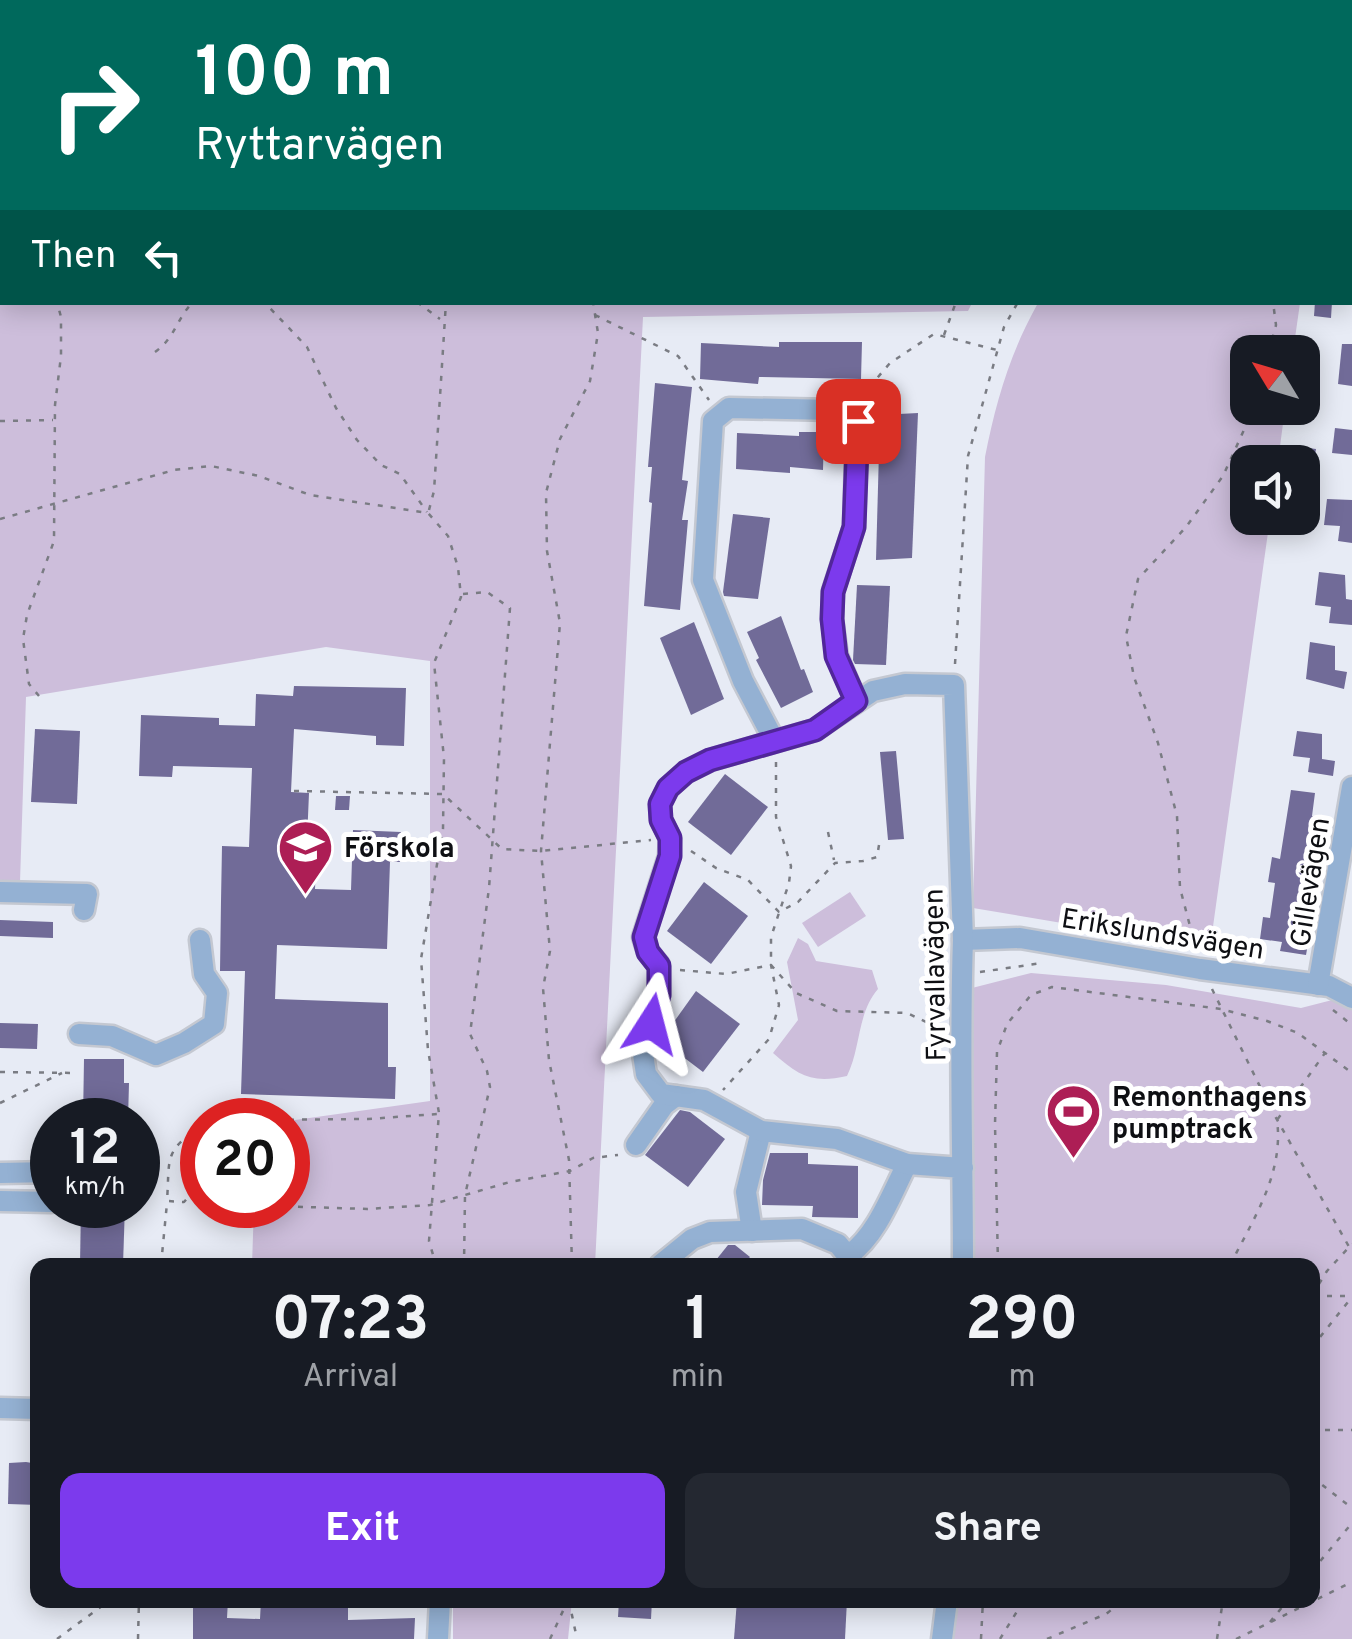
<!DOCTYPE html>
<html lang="en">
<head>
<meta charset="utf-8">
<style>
	body { margin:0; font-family:Overpass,sans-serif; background:#242831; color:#f1f3f6; height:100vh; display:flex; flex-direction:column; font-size:38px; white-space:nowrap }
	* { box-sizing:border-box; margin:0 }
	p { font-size:32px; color:#9ea1a6 }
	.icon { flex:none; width:55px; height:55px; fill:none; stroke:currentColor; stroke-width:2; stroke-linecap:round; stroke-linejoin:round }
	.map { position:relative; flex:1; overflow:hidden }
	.panel { position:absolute; left:30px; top:1258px; width:1290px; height:350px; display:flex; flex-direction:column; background:#171b24; border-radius:20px; box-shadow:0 5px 25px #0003 }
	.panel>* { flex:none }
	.hud { position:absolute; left:0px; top:0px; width:1352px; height:305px; box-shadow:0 5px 25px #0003; background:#00695c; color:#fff; overflow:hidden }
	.needle { width:65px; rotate:308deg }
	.controls { position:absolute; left:1230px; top:335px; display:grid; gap:20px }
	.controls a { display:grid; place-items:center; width:90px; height:90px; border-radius:20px; background:#171b24; box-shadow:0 5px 25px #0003; font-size:50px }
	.speed { position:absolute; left:30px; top:1098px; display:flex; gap:20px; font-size:50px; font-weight:700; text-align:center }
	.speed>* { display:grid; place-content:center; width:130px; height:130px; border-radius:50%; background:#171b24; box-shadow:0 5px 25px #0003; line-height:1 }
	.speed small { font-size:25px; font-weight:400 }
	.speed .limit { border:15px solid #d22; background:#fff; color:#111 }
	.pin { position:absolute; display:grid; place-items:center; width:85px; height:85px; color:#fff; margin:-42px; border-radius:20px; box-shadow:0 5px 15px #0006 }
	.me { position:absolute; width:110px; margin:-55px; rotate:9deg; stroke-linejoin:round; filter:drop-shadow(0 0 8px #0008) }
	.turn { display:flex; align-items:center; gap:35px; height:210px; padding:0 30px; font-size:45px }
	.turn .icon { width:130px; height:130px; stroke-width:2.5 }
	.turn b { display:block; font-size:70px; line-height:85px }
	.then { display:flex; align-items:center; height:95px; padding:0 30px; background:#0003; gap:20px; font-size:38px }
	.eta { display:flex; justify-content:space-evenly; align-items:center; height:170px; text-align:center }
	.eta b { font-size:60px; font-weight:700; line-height:70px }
	.button { display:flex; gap:20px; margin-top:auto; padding:20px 30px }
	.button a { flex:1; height:115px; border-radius:20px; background:#7c3aed; color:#fff; font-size:40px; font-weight:700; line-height:115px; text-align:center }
	.button a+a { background:#242831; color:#f1f3f6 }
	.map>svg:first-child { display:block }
	.green { fill:#cdbedb }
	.building { fill:#716b98 }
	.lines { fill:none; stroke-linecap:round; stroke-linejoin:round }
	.minor-casing { stroke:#c4c8d1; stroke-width:25 }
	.path { stroke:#7a7c83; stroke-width:2.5; stroke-dasharray:5 8; stroke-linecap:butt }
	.minor { stroke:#94b1d3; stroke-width:20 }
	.route-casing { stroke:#51269a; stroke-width:25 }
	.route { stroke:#7c3aed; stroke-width:18 }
	.labels { text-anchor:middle; stroke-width:10; stroke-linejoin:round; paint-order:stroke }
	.poi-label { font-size:28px; font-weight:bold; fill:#0e0f13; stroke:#fff; text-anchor:start }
	.street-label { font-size:28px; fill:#0e0f13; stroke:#fff }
</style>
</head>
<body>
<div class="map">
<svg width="1352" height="1639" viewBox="0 0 1352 1639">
	<rect width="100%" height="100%" fill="#e7ebf5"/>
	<g class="green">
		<polygon points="0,0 1121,0 2,2 2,302 972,303 968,311 643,317 595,1265 252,1265 254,1205 288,1205 288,1121 430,1101 430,661 326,647 26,697 20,882 0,883"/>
		<polygon points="1194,0 1352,0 1352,166 1350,2"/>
		<path d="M1038 303H1300L1293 352H1248V408H1285L1278 462H1248V518H1270L1210 948 973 908 985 457C996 401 1010 353 1038 303Z"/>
		<polygon points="850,892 866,916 818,947 802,923"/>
		<path d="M798 938 808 944 816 961 872 970 878 989C857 1013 861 1048 847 1076 812 1084 799 1076 773 1053L798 1020 787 962Z"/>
		<polygon points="1031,973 1166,985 1301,1008 1344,997 1352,1003 1352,1639 951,1639 956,1600 1312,1600 1312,1265 974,1265 969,1168 972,988"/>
		<polygon points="453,1600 572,1600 568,1639 453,1639"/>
	</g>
	<g class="building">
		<polygon points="1315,302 1332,302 1331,318 1314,316"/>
		<polygon points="779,342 862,342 861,379 759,377 758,384 700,379 701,343 779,347"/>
		<polygon points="1342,344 1352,344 1352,386 1338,384"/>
		<polygon points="655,383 692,387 682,480 688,481 682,520 688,520 680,610 644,606 652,503 649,502 652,467 648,467"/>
		<polygon points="918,413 912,558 876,560 880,415"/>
		<polygon points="1335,428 1352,430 1352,455 1332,453"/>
		<polygon points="799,432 824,432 823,470 790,467 790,473 736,469 737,433 799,436"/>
		<polygon points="1300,447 1316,449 1314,463 1298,462"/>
		<polygon points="1327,499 1352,500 1352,543 1338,541 1340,526 1324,525"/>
		<polygon points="733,514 770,518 758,599 724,596 723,592"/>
		<polygon points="1319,572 1345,575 1346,599 1352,600 1352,625 1329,623 1331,607 1315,605"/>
		<polygon points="857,585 890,586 886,665 855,664 853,660"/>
		<polygon points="781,616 801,670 804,669 813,692 781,708 756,660 759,658 747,632"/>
		<polygon points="694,622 724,699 691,715 660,638"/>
		<polygon points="1310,642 1335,646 1335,670 1347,672 1344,689 1306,679"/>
		<polygon points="294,686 406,688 404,746 376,745 376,736 294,729 291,792 309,793 307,840 317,841 315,889 351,890 353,830 401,832 400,862 390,862 387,949 277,945 275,999 388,1003 388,1067 396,1067 395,1099 241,1094 245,971 220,971 221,901 222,846 249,847 252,768 173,766 172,777 139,776 141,715 219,718 219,725 255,726 256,694 293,696"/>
		<polygon points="35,729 80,731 77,804 31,802"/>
		<polygon points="1297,731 1322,734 1322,759 1335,761 1333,776 1308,772 1310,758 1293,756"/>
		<polygon points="896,751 904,839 888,840 880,752"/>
		<polygon points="725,774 768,807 731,855 688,822"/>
		<polygon points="1291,790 1315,793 1312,816 1327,818 1324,836 1310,834 1303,876 1318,879 1316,895 1301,893 1295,935 1309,938 1306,955 1280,951 1282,942 1260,939 1263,917 1270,918 1275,883 1268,882 1272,857 1280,859"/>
		<polygon points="336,796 350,796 349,810 335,810"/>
		<polygon points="704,882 748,916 711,964 667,931"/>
		<polygon points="0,920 53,922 53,938 0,936"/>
		<polygon points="696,991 740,1024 703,1072 661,1040"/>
		<polygon points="0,1023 38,1024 37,1049 0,1048"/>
		<polygon points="84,1059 124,1059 124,1083 129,1083 128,1120 83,1120"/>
		<polygon points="680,1110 690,1112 725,1139 688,1187 645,1155"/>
		<polygon points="770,1153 808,1153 808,1164 858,1166 858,1218 812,1217 813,1206 762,1205 763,1180"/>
		<polygon points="81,1205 125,1205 123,1265 80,1265"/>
		<polygon points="728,1245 735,1245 750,1257 743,1265 712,1265"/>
		<polygon points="26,1462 38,1464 38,1505 8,1504 9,1463"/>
		<polygon points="193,1600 228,1600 227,1618 260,1619 261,1600 348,1600 348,1620 415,1618 414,1639 193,1639"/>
		<polygon points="619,1600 652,1600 651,1619 618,1617"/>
		<polygon points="737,1600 847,1600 845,1639 734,1639"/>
	</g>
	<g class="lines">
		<defs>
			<g id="minor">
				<polyline points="774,740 743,681 703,580 713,421 729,408 836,410 847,413 857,421 854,527 833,591 832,619 837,656 856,701"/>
				<polyline points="0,892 87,894 84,910"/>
				<polyline points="963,940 1020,938 1200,969 1329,986 1352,998"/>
				<polyline points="1318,985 1352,787"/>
				<polyline points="79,1034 112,1036 156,1055 184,1043 214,1024 217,993 204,974 200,940"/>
				<polyline points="636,1145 664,1105 676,1096"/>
				<polyline points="0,1173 52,1172 51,1202 0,1201"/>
				<polyline points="752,1231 746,1192 761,1131"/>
				<path d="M850 1254C877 1235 892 1193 907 1164"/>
				<polyline points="660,1265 692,1239 710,1232 802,1229 838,1244 855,1265"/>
				<path d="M963 1265C963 1157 959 1048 963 940L954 685 905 684 873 691 815 730 710 760 686 772 668 788 660 804 661 820 670 838 669 856 643 937 648 952 659 965V995L643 1054 646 1074 661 1094 704 1100 761 1131 837 1139 907 1164 963 1168"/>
				<polyline points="0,1408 38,1409"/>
				<polyline points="438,1639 440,1600"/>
				<polyline points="942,1639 947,1600"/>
			</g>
		</defs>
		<use href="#minor" class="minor-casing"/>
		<g class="path">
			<polyline points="393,0 395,2"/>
			<polyline points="1295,0 1296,2"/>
			<polyline points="527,2 527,0"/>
			<polyline points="621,2 622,0"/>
			<polyline points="962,2 962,0"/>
			<polyline points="1180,2 1181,0"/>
			<polyline points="0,21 2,23"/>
			<polyline points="1350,26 1352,24"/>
			<polyline points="1350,159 1352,159"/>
			<polyline points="0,163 2,160"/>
			<polyline points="0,170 2,170"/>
			<polyline points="0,194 2,197"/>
			<polyline points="0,290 2,289"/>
			<polyline points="260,302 267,305 307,347 336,408 357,440 381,465 400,474 427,512"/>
			<polyline points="417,302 440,319"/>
			<polyline points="595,315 678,356 709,400"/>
			<polyline points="944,335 956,302"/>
			<path d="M155 352C175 338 177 318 193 302"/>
			<polyline points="1269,352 1276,325 1273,302"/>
			<polyline points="861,397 890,363 934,334 997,350"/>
			<polyline points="0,421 53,420"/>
			<polyline points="429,510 434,491 446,302"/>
			<polyline points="0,519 174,470 211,466 259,476 310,495 428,513 448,536 458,567 461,597 434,663 444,758 443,829 421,959 428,1050 439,1113 429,1241 436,1265"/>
			<polyline points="463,594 487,592 510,608 489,888 470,1034 487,1071 490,1087 465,1195 464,1265"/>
			<polyline points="955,664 968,456 1004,327 1018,302"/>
			<polyline points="39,696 29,684 23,639 27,615 54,541 55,405 61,356 61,317 57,302"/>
			<polyline points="776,762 776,817 791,866 789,883 771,937 771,965 796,993 837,1011 907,1013 943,1030"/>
			<polyline points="294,791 443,794 502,849 541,851 651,840"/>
			<polyline points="828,832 834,860"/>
			<polyline points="691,851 716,868 748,880 779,912 798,902 835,863 863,861 877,857 879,845"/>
			<polyline points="1196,949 1180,888 1177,816 1158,743 1134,677 1126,636 1138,579 1186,527 1223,476 1254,408"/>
			<polyline points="680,970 726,974 771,965 779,1005 769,1039 723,1090"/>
			<polyline points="980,972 1042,963"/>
			<polyline points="1212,989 1271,1109 1352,1252"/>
			<polyline points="1333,1010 1352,1025"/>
			<polyline points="0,1072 78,1073"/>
			<polyline points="0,1103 62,1073"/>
			<polyline points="250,1120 368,1119 438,1114"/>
			<path d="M202 1126C163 1151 170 1158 167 1201L184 1202 193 1192H202"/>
			<polyline points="246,1205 367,1209 430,1205 510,1182 570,1171 593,1158 618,1155"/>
			<polyline points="161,1265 167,1203"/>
			<polyline points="572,1265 569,1160 549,1060 543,988 550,951 541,851 560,623 547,551 546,493 560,439 590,381 598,333 593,302"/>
			<polyline points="998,1265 995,1124 997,1052 1007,1024 1031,995 1052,987 1221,1009 1267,1021 1298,1033 1352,1073"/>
			<path d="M1230 1265C1254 1218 1284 1173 1277 1120L1325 1053"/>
			<polyline points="1312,1295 1327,1271 1352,1244"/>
			<polyline points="1314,1296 1351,1296"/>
			<polyline points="1312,1347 1352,1297"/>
			<polyline points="1312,1430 1352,1430"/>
			<polyline points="1312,1477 1352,1508"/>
			<polyline points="1312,1571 1352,1523"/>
			<polyline points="569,1601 577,1639"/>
			<polyline points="1270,1622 1288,1600"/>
			<polyline points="57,1639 110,1600"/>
			<polyline points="138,1639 139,1600"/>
			<polyline points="550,1639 568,1600"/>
			<polyline points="981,1639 983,1600"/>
			<polyline points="1000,1639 1024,1600"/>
			<polyline points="1047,1639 1106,1614 1124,1600"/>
			<polyline points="1217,1639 1223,1600"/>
			<polyline points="1236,1639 1352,1582"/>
		</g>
		<use href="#minor" class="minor"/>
	</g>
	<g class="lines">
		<defs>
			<polyline id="route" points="651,1024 659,995 659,966 648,952 644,937 670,856 670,838 661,820 660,804 668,788 686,772 710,760 815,730 856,701 836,656 832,619 833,592 854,527 858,421"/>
		</defs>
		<use href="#route" class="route-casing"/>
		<use href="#route" class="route"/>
	</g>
	<defs>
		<symbol id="school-pin" viewBox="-11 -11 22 30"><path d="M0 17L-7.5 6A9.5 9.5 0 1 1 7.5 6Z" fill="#ad1e55" stroke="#fff"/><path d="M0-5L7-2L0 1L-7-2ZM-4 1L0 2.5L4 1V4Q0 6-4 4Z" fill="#fff"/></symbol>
		<symbol id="stadium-pin" viewBox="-11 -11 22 30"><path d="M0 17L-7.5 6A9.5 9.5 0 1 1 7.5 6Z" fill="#ad1e55" stroke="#fff"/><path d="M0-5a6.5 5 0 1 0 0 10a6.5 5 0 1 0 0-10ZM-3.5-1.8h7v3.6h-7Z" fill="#fff"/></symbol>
	</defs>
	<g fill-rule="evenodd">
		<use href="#school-pin" x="274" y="816" width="63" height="86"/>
		<use href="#stadium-pin" x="1042" y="1080" width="63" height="86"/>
	</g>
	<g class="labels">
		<g class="poi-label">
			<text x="344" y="857">Förskola</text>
			<text x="1112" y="1106">Remonthagens<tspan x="1112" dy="32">pumptrack</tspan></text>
		</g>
		<g class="street-label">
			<text transform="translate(1309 882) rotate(-81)" y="10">Gillevägen</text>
			<text transform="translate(1163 933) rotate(9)" y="10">Erikslundsvägen</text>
			<text transform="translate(934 975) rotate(-91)" y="10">Fyrvallavägen</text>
		</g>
	</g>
</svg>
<div class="controls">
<a><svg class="needle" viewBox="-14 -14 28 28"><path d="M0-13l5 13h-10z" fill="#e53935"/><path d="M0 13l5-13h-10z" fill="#9ea1a6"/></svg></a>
<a><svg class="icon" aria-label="sound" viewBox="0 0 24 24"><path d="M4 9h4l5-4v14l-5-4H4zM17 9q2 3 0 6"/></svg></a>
</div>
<div class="speed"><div>12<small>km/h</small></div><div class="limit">20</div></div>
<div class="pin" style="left:858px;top:421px;background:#d93025"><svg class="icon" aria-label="arrive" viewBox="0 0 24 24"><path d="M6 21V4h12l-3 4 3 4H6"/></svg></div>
<svg class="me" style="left:651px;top:1024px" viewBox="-20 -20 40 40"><path d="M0-17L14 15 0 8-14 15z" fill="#7c3aed" stroke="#fff" stroke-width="4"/></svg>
<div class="hud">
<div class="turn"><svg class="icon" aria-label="right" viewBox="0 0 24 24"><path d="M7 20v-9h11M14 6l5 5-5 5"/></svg><div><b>100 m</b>Ryttarvägen</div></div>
<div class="then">Then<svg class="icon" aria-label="left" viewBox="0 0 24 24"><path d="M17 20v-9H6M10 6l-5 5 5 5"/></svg></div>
</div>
<section class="panel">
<div class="eta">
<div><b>07:23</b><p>Arrival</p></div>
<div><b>1</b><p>min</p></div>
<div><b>290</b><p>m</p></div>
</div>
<div class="button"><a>Exit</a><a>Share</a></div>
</section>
</div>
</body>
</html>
